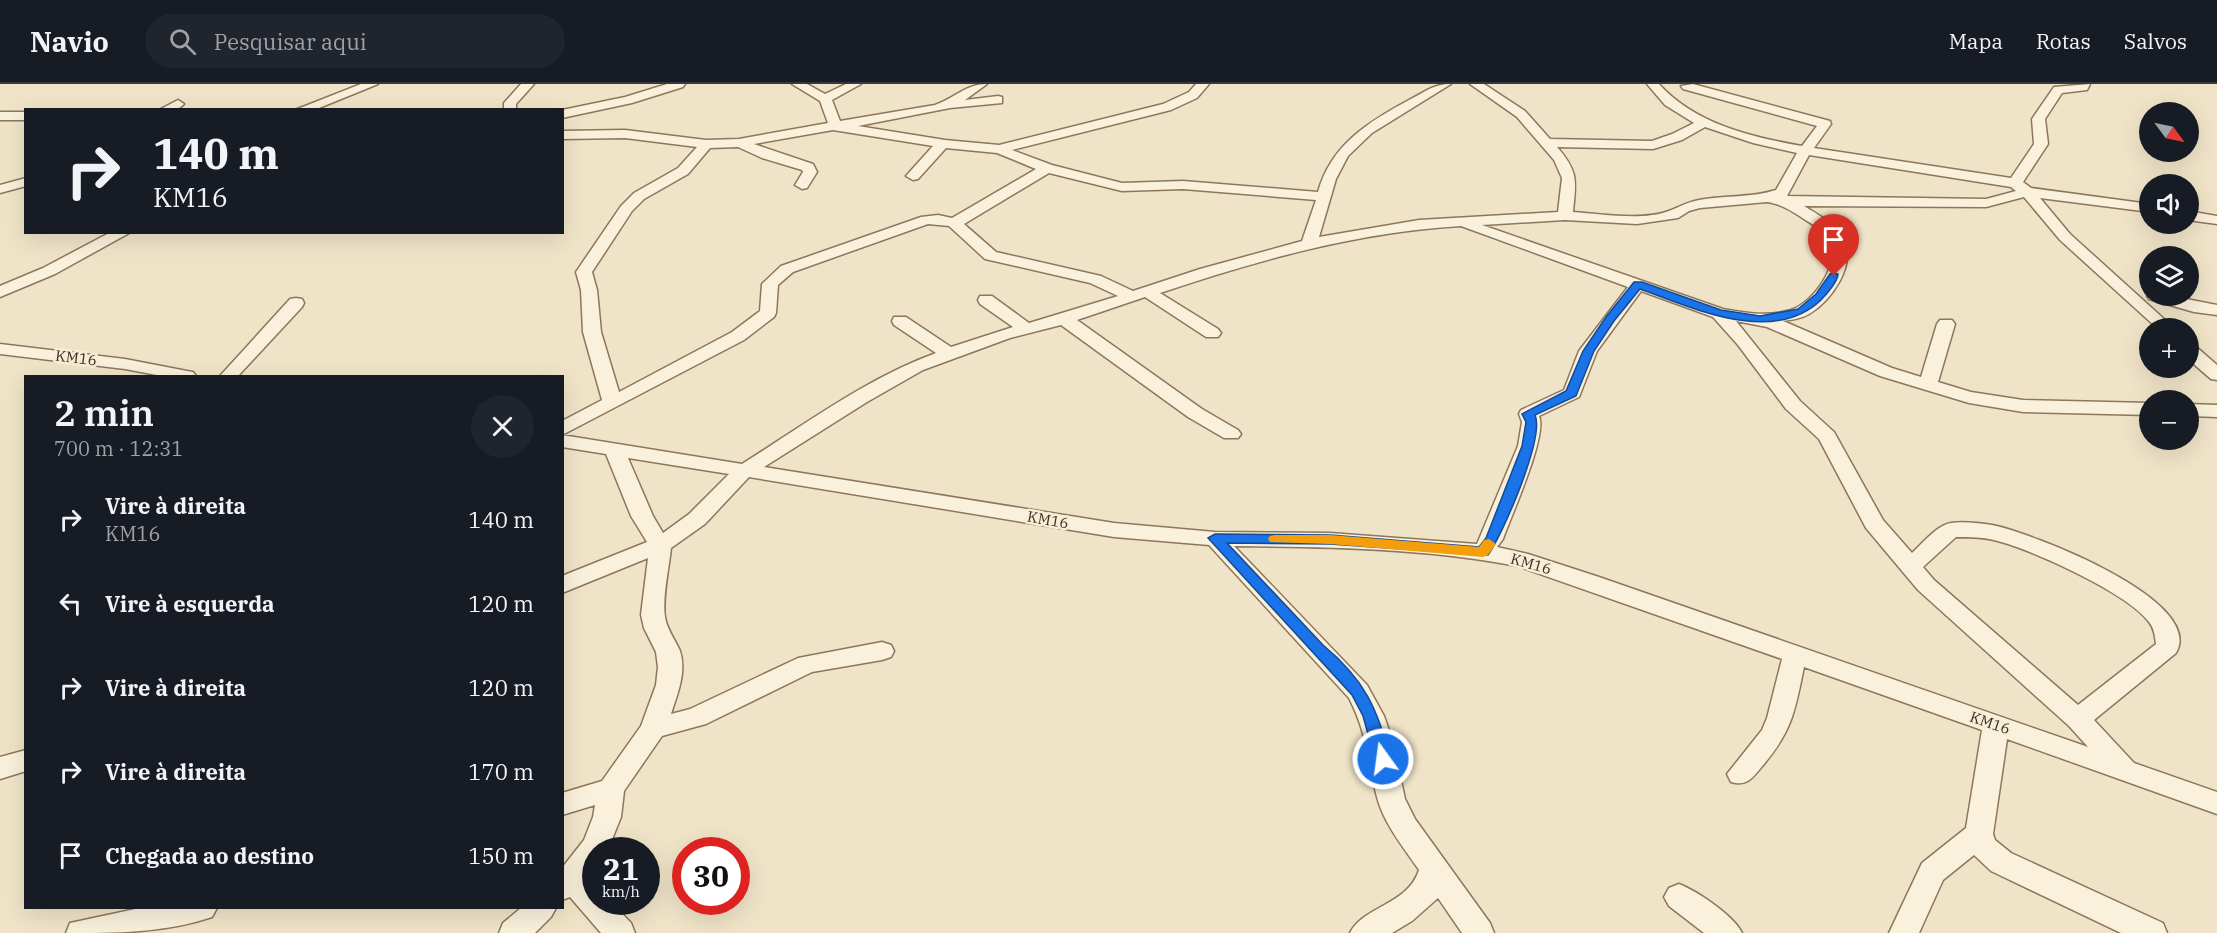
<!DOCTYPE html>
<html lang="pt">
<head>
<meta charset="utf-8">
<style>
	body { margin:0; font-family:"IBM Plex Serif",serif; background:#20242c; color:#f1f3f6; height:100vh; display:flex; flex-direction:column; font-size:22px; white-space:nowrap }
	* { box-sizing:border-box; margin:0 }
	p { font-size:20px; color:#9ea1a6 }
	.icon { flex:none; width:33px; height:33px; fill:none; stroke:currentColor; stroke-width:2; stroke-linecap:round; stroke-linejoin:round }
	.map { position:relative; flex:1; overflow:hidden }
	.sheet { position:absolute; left:24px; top:291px; width:540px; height:534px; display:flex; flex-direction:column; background:#171b24; border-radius:0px; box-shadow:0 6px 24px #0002 }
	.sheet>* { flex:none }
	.banner { position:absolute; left:24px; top:24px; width:540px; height:126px; border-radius:0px; box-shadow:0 6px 24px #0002; background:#171b24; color:#f1f3f6; overflow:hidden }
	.needle { width:39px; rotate:123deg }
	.fabs { position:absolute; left:2139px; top:18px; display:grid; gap:12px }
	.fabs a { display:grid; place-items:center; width:60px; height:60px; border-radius:50%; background:#171b24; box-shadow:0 6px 24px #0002; font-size:30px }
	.speed { position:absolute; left:582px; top:753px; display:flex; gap:12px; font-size:30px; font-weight:700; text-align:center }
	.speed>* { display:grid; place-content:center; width:78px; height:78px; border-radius:50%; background:#171b24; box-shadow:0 6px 24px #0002; line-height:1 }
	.speed small { font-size:15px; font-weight:400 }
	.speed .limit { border:9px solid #d22; background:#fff; color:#111 }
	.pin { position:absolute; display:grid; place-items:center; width:51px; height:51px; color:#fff; margin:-62px -26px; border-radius:50% 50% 50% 0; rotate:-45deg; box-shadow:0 0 6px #0007 }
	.pin .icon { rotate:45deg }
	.me { position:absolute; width:66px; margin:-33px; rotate:346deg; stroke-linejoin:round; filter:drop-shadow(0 0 4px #0008) }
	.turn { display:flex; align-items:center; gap:21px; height:126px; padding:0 30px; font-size:27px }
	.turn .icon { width:78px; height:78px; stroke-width:2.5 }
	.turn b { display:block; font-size:42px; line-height:51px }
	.round { display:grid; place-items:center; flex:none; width:63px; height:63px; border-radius:32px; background:#20242c }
	.head { display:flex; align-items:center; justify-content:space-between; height:102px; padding:0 30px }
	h1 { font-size:36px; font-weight:600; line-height:45px }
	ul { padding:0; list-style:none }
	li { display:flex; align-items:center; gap:18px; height:84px; padding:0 30px }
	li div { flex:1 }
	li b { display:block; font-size:22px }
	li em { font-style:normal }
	header { display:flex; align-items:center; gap:36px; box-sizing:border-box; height:84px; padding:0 30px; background:#171b24; border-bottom:2px solid #363941 }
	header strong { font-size:28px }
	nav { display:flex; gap:33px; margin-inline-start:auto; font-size:21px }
	.search { width:420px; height:54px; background:#20242c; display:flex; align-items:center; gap:15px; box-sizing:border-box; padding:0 21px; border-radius:33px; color:#9ea1a6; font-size:22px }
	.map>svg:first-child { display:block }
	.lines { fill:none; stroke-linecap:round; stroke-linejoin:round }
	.minor-casing { stroke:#8d765c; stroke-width:3 }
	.minor { fill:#faf1dc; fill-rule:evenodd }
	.route { fill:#1a73e8; stroke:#114b97; stroke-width:1.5 }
	.slow { fill:#f59e0b }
	.labels { text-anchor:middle; stroke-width:5; stroke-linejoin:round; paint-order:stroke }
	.street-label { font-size:15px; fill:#3d2e20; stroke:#f7eed8 }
</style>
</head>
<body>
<header>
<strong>Navio</strong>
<div class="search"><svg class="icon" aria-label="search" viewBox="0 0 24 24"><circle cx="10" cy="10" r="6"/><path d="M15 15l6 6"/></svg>Pesquisar aqui</div>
<nav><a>Mapa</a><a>Rotas</a><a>Salvos</a></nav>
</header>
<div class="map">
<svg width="2217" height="849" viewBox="0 0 2217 849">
	<rect width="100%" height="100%" fill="#f0e4c8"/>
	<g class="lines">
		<defs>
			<g id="minor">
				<polygon points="361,0 378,0 314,26 295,26"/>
				<polygon points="521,0 534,0 516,20 516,26 504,26 504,19"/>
				<polygon points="667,0 685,0 683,3 632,19 562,34 562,26 625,13"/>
				<path d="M792 0H807L825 10 846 0H861L832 16 840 37 935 21C955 14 966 0 987 0L965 16 998 12 1002 13V19L950 24 858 42 945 56 999 61 1163 20 1189 8 1196 0H1209L1197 14 1171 26 1012 66 1052 81 1122 99 1183 97 1318 108C1331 61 1368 38 1409 16 1425 8 1433 0 1451 0L1372 49 1348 72 1336 95 1319 153 1419 136 1558 128 1562 94 1554 76 1517 33 1470 0H1484L1525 27 1550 55 1652 57 1672 50 1694 39 1665 21 1647 0H1659C1695 40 1751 53 1802 62L1817 42 1683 5 1681 2 1693 0 1830 37 1831 40 1814 64 2011 94 2034 60 2032 35 2054 3 2090 0 2087 6 2062 9 2045 35 2048 60 2023 98 2031 104 2150 120V128L2040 114 2070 150 2174 244H2157L2060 156 2024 113 1986 123 1804 122C1819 131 1835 140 1843 155 1857 181 1831 217 1809 230 1802 234 1792 236 1783 237L1892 284 1921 293 1937 240 1940 236H1952L1955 240 1938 298 1971 308 2023 316 2150 319V331L2023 328 1969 319 1880 292 1767 243 1736 237 1800 317 1834 348 1883 436 1912 469C1922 460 1937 441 1951 439 1963 437 1980 439 1992 441 2029 448 2207 516 2176 569L2094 636 2134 679 2217 708V730L2007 655 1993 750 1995 756 2011 769 2163 839 2167 849H2121L1991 787 1974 771 1943 796 1919 849H1889L1922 779 1966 744 1982 646 1804 583C1795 626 1793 645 1764 680 1753 693 1748 703 1731 698L1727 690 1762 646 1767 634 1782 575 1517 482C1425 464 1328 463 1234 462L1367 601 1384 632 1393 658 1405 715 1415 735 1490 839 1494 849H1462L1438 814 1412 837 1392 849H1350C1363 822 1408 821 1419 786 1404 764 1384 740 1377 713 1367 676 1368 651 1349 614L1209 461 1114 453 749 393 705 440 671 464C669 484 662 514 665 533 667 546 675 555 680 567 687 588 677 611 671 630L690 625 798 574 882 558 891 561 894 567 891 573 882 576 812 588 706 640 662 652 624 707 621 733 609 763 607 766H596V785L589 793 596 800V818H611L631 839 635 849H601L570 813 562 816V784L584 756 593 733 595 721 562 731V709L602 697 641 642 656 601 658 583 656 568 644 544 641 531 648 474 562 509V492L647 458 631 432 606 370 562 363V351L742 380C804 341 867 294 936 269L894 241 892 237 894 233H906L951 263 1013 243 980 220 978 216 980 212H992L1029 239 1118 212 1090 199 985 175 949 142 928 140 793 188 778 201 776 229 774 233 744 256 562 351V337L602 316 583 248 581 206 576 188 621 122 634 109 678 84 697 63 625 54 562 55V47L625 46 706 56 739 55 828 39 820 17ZM1705 43 1753 59 1797 69 1776 106C1752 114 1725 111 1699 116 1688 118 1679 123 1669 127 1643 137 1601 130 1573 128 1576 97 1579 88 1557 63L1653 65 1682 56ZM833 46 933 62 906 92 913 96 918 95 946 64 997 69 1036 85 952 134 938 131 921 133 781 182 762 200 760 227 732 248 619 308 601 248 597 206 592 188 632 127 644 115 688 90 710 64 738 63 762 74 802 86 803 88 795 101 802 105 807 104 817 88 813 80 754 60ZM1809 71 2011 103 2016 107 1986 115 1787 112ZM1049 89 1122 107 1183 105 1316 116 1302 157 1200 185 1133 207 1101 192 996 168 964 140ZM1767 118C1781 120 1792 127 1804 135 1812 140 1824 147 1828 155 1842 180 1814 218 1791 226 1768 233 1746 229 1723 225L1482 141 1565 136 1637 140 1678 134 1689 127 1700 124ZM1461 142 1628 203 1579 267 1564 306 1521 326 1519 330 1522 338 1518 362 1477 460 1330 449 1215 448 1114 439 764 383 867 318 923 286 1010 254 1061 241 1188 333 1224 354H1238L1241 350 1238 346 1202 325 1077 236 1145 213 1206 253H1218L1221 249 1218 245 1160 209C1258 176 1358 148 1461 142ZM1641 207 1713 233 1738 261 1786 325 1819 355 1866 444 1918 506 2069 642 2088 663 1599 493 1528 470 1497 463 1503 455C1511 432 1548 351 1539 332L1579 313 1597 267ZM628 374 729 390 689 430 663 449 653 432ZM1956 453C1969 453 1982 453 1994 456 2029 464 2128 509 2149 538 2154 544 2155 552 2156 560L2078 621 1934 496 1923 483Z"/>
				<path d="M178 16 184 20C178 27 168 26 159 26Z"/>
				<rect x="0" y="28" width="26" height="8"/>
				<polygon points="26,94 26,102 0,109 0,101"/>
				<polygon points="2188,127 2217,132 2217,140 2188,136"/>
				<polygon points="111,148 131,148 55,190 0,213 0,202 43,184"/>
				<polygon points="2150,208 2150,212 2171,212 2217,221 2217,231 2194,228 2149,215 2147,212"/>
				<polygon points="296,214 302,215 304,219 302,223 238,292 220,292 290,215"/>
				<polygon points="0,260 125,275 187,287 193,288 196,292 162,292 125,285 0,270"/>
				<polygon points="2188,260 2194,261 2217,281 2217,296 2211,295 2188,275"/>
				<polygon points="2188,320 2217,321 2217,333 2188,332"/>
				<polygon points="26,666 26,687 0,695 0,673"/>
				<path d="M1679 800C1697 807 1734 832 1742 849H1704L1669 822 1664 813 1669 804Z"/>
				<path d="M140 824H217L212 833C165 849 116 849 66 849L70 839Z"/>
				<polygon points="521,824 556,824 551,833 535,849 499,849 503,839"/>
			</g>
		</defs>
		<use href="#minor" class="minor-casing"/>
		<use href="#minor" class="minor"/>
	</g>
	<path class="route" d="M1834 189 1838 190C1838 197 1827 210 1821 216 1773 262 1693 224 1640 205L1614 237 1594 267 1576 312 1535 331C1545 353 1503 450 1488 471L1330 460 1227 459 1323 561C1365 596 1377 624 1391 675L1389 679 1383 681 1376 679 1363 632 1352 611 1208 454 1215 450 1330 451 1479 463 1486 454 1522 362 1526 338 1522 330 1566 307 1583 267 1606 233 1634 198H1642L1721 226 1760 232 1798 225 1816 210 1830 190Z"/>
	<polygon class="slow" points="1275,451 1330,451 1479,463 1484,456 1489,455 1496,460 1488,471 1483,473 1330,460 1270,458 1268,455 1270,452"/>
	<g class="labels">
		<g class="street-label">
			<text transform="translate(76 274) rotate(7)" y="5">KM16</text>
			<text transform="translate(1048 436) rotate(10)" y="5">KM16</text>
			<text transform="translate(1531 480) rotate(16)" y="5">KM16</text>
			<text transform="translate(1990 639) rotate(19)" y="5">KM16</text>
		</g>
	</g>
</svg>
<div class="fabs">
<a><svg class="needle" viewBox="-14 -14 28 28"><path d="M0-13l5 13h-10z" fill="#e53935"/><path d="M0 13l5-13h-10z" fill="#9ea1a6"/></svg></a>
<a><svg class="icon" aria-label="sound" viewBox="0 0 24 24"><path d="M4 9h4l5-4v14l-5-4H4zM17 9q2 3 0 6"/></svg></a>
<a><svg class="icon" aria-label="layers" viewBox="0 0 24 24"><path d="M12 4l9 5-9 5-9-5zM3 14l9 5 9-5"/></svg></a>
<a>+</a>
<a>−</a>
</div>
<div class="speed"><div>21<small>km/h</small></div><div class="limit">30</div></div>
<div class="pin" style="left:1834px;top:192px;background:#d93025"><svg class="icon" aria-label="arrive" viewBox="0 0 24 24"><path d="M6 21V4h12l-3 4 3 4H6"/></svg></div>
<svg class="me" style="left:1383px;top:675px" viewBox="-20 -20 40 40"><circle r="17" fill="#1a73e8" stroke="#fff" stroke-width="3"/><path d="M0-11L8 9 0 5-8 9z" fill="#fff"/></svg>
<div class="banner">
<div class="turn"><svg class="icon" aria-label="right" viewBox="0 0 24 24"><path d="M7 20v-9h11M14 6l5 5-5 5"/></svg><div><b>140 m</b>KM16</div></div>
</div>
<section class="sheet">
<div class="head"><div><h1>2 min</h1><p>700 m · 12:31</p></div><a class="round"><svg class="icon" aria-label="close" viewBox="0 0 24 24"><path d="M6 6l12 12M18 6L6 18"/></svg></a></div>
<ul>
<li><svg class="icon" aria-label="right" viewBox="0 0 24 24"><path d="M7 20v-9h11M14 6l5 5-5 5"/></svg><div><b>Vire à direita</b><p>KM16</p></div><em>140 m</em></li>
<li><svg class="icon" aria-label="left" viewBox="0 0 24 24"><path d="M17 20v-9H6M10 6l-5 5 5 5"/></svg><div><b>Vire à esquerda</b></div><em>120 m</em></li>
<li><svg class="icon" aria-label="right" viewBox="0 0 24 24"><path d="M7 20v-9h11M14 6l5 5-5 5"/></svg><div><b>Vire à direita</b></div><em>120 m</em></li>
<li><svg class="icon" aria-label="right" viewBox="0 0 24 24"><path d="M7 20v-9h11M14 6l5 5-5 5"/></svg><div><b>Vire à direita</b></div><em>170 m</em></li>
<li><svg class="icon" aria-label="arrive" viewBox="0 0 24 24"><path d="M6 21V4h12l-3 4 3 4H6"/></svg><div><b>Chegada ao destino</b></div><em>150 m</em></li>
</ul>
</section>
</div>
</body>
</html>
